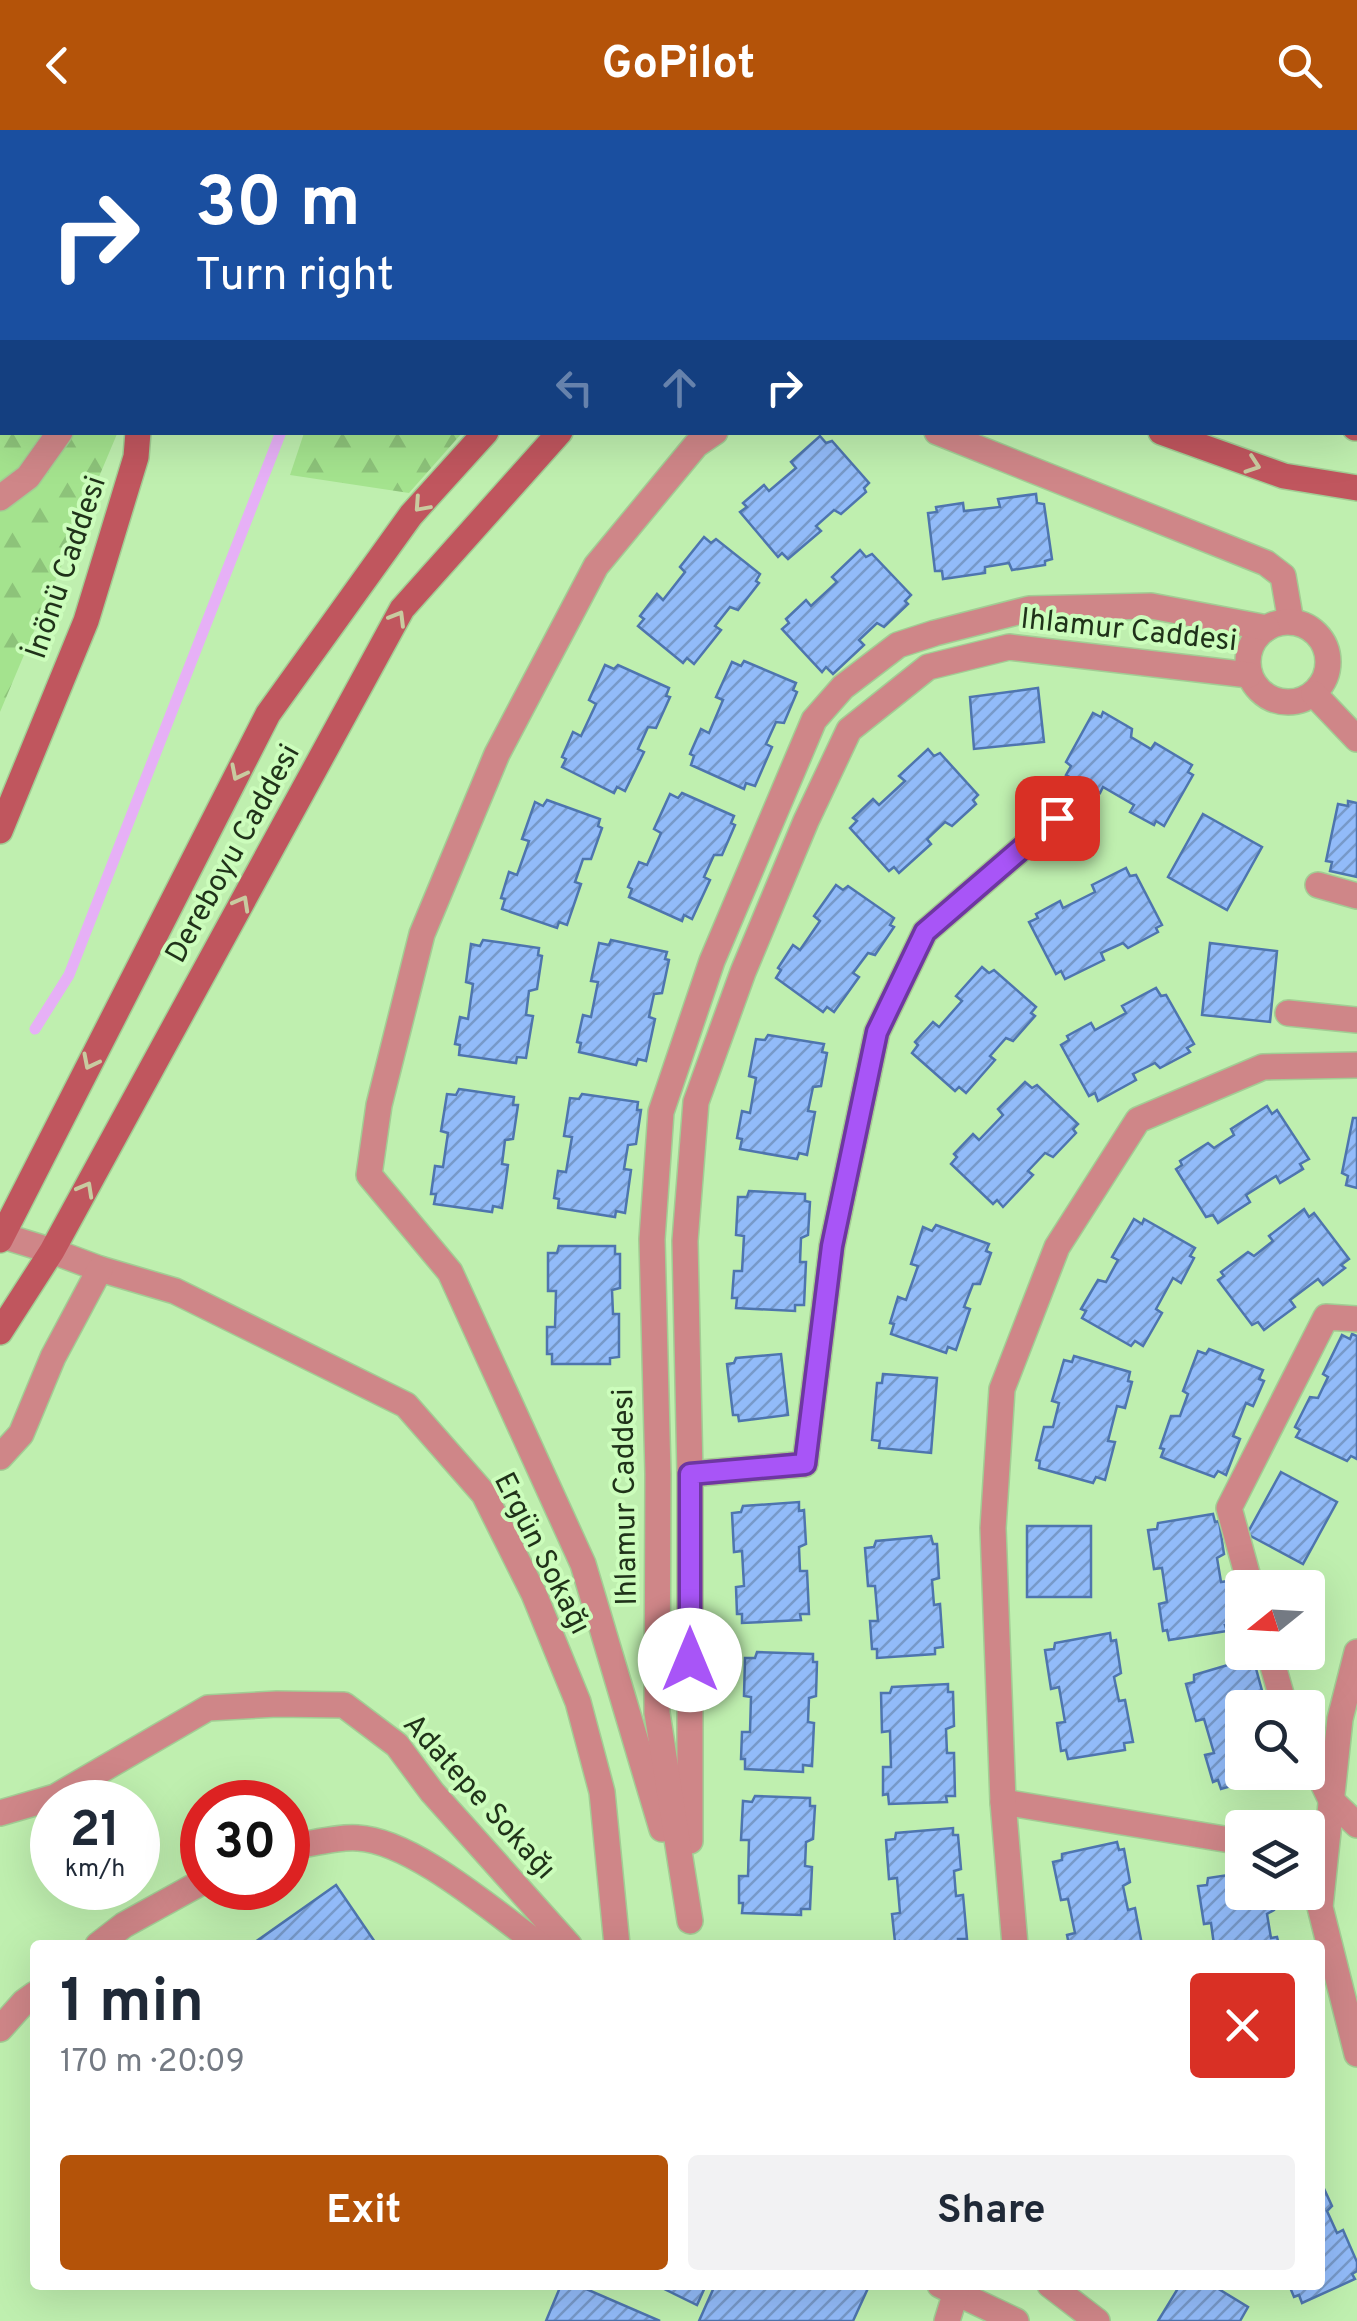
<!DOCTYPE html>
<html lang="en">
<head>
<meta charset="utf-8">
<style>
	body { margin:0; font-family:Overpass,sans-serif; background:#f2f2f3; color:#1f2937; height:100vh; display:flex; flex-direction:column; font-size:38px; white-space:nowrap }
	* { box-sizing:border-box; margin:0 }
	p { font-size:32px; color:#747a83 }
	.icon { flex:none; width:55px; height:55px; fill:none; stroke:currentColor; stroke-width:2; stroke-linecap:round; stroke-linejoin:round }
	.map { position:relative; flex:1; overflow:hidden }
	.drawer { position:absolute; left:30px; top:1810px; width:1295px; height:350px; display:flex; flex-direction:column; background:#fff; border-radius:10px; box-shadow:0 10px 40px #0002 }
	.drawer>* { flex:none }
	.hud { position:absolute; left:0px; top:0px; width:1358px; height:305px; box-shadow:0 10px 40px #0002; background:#1a4fa0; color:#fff; overflow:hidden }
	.needle { width:65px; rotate:252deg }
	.controls { position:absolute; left:1225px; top:1440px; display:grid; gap:20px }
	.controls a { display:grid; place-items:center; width:100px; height:100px; border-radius:10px; background:#fff; box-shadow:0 10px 40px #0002; font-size:50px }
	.speed { position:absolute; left:30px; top:1650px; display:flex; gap:20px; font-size:50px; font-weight:700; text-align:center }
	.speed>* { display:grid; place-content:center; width:130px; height:130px; border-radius:50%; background:#fff; box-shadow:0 10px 40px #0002; line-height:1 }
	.speed small { font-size:25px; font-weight:400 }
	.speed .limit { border:15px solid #d22; background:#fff; color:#111 }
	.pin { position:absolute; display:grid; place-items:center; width:85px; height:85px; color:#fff; margin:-42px; border-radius:20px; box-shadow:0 5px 15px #0006 }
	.me { position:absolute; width:110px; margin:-55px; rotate:0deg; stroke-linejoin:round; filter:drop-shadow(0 0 8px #0008) }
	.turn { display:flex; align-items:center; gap:35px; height:210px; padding:0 30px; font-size:45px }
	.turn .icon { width:130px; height:130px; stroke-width:2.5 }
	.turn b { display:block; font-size:70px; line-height:85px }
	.lanes { display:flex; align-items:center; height:95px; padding:0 30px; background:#0003; justify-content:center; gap:50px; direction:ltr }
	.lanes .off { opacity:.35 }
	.round { display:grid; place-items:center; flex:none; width:105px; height:105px; border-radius:10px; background:#f2f2f3 }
	.summary { display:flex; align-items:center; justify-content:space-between; height:170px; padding:0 30px }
	h1 { font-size:60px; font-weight:700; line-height:75px }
	.button { display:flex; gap:20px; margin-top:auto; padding:20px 30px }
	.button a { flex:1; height:115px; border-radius:10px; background:#b45309; color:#fff; font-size:40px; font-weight:700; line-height:115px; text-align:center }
	.button a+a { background:#f2f2f3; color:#1f2937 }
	header { display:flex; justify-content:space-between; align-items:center; height:130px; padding:0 30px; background:#b45309; color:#fff; font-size:45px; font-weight:700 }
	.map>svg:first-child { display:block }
	.forest { fill:url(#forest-firs) }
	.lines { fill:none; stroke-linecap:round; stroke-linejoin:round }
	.stream { stroke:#e6b0f6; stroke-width:11 }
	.building { fill:url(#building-hatch); stroke:#4e75ae; stroke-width:2.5 }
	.minor-casing { stroke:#a2cd94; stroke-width:28 }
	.secondary-casing { stroke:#a2cd94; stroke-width:28 }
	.minor { stroke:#cf8688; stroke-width:25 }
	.secondary { stroke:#c0565e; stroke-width:25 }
	.oneway { stroke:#c8cba0 }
	.route-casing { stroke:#6d37a1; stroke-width:25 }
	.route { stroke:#a855f7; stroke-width:18 }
	.labels { text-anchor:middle; stroke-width:8; stroke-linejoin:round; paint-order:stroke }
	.street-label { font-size:30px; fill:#1f3219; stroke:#ccfdbc }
</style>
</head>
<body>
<header><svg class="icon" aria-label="back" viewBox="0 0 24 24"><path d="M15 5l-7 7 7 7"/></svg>GoPilot<svg class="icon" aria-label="search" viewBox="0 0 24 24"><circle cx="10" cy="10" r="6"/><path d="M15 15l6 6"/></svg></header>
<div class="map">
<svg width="1357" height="2191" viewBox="0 0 1357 2191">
	<defs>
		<pattern id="forest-firs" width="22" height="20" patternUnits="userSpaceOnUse" patternTransform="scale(2.5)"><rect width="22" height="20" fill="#a4e38e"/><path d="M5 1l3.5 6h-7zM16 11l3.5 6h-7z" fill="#8dc37a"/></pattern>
		<pattern id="building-hatch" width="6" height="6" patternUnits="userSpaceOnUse" patternTransform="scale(2.5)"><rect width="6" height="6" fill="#92bbf9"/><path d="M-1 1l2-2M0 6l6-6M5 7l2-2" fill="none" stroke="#7799c9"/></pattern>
	</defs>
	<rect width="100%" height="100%" fill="#bfefaf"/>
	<g class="forest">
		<polygon points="0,0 36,0 36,2 2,2 2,302 117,304 0,582"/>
		<polygon points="304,303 304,302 462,303 409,363 290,345"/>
	</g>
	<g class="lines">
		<g class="stream">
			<polyline points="143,0 145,2"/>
			<polyline points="35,899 69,845 281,302"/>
		</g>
	</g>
	<g class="building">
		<polygon points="408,0 490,0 491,2 409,2"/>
		<polygon points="820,306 826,313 832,311 869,353 864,358 866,362 841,384 834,380 816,396 821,401 788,429 782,423 778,427 740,382 747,377 743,373 764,355 769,361 796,338 791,332"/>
		<polygon points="1036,364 1037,373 1044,374 1052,429 1045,431 1045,435 1012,440 1009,433 985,437 985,443 943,449 942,441 935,441 928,383 937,382 936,377 963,373 964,381 1000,377 998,369"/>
		<polygon points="704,407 711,413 716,409 760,444 756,451 759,453 738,480 730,477 715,496 721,500 694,534 687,528 683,533 638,496 644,489 640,486 657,464 663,470 685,442 680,437"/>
		<polygon points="860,420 866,427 872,424 911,465 905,471 908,474 884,497 877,493 859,510 864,515 833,544 826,537 822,542 782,499 789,493 786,489 806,470 811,476 837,452 832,447"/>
		<polygon points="744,531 796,553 793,560 797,562 784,593 776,592 766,614 772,617 755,656 746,653 744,659 691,635 694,626 690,624 701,599 709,603 723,570 716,567 732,532 741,536"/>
		<polygon points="605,535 614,539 618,535 669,558 666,566 670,567 656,598 648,597 638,619 644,622 625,661 617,657 614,663 562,637 566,629 562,627 573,602 581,606 596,574 589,570"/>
		<polygon points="1038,558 1044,612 974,619 970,567"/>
		<polygon points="1103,582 1132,599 1131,607 1151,619 1155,613 1192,635 1188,642 1193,645 1164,696 1156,691 1154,695 1130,682 1134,675 1103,657 1100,663 1066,645 1071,636 1066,632 1093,583 1101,587"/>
		<polygon points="928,619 934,626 940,623 978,665 973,670 976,674 952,696 945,692 927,709 931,714 899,743 894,737 889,741 850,698 857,691 853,688 873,669 879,675 905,651 899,646"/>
		<polygon points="682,663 734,686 731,693 735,695 722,725 714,725 704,747 710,750 692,789 684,785 682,791 629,767 632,759 628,757 639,732 647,735 661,703 654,699 670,664 678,668"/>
		<polygon points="547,670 600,689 598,696 602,698 591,729 583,729 575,752 581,754 567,795 559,792 557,798 502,779 505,769 501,768 509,742 517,745 529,711 522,709 535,672 543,676"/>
		<polygon points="1348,671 1357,673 1357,747 1330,741 1332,732 1326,731 1338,674 1348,676"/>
		<polygon points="1203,684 1262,717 1227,780 1168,747"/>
		<polygon points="1126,738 1130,746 1136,745 1162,795 1156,798 1158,802 1128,818 1123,813 1101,823 1104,830 1065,849 1061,841 1056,844 1029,792 1038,788 1036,784 1060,771 1063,778 1095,762 1092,755"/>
		<polygon points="836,755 843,760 848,756 894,788 890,795 894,797 875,825 868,823 853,843 859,847 834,882 827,877 823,882 776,848 781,840 778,838 793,815 800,820 820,791 814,786"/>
		<polygon points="483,810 539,818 538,825 542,826 537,859 529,861 526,885 533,886 526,928 517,927 516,933 459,925 460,915 455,914 460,887 468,889 473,854 466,852 471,814 480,816"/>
		<polygon points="611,810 667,822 665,829 669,830 662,863 654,864 649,887 655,889 646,931 638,929 636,935 579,922 581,913 577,912 583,885 591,887 598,852 591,851 599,813 609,815"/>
		<polygon points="1210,813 1277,821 1270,892 1202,885"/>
		<polygon points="982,837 989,843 994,840 1036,877 1031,883 1035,886 1013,911 1006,908 990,926 995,930 966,963 959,957 955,961 912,923 918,915 915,912 933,892 939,897 962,871 956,866"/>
		<polygon points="1156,858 1161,866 1166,865 1194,914 1187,918 1190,922 1160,938 1155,933 1133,944 1136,950 1098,971 1095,963 1089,966 1061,915 1069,910 1067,906 1091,893 1095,900 1126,883 1122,876"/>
		<polygon points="768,905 824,914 822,922 827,923 821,956 813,957 808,981 815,982 807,1025 799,1023 797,1029 740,1019 742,1009 737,1008 742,981 750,983 756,948 749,946 756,909 765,910"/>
		<polygon points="1025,952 1032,958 1037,955 1078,994 1073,999 1076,1003 1053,1027 1045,1023 1028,1041 1033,1045 1003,1077 997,1070 993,1074 951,1034 957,1027 954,1024 973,1004 979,1010 1003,985 998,979"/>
		<polygon points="459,959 514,967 513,975 518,975 513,1009 505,1010 502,1034 508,1035 502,1078 493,1076 492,1082 434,1074 436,1064 431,1064 435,1036 443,1037 448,1003 441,1001 447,964 456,965"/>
		<polygon points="582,964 638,972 637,980 641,980 636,1014 628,1015 624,1039 631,1040 625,1083 616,1081 615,1087 558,1078 559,1069 554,1068 558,1041 566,1042 572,1007 564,1006 570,968 579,969"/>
		<polygon points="1267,976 1272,984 1277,980 1309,1029 1300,1034 1303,1039 1280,1053 1276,1046 1246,1065 1250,1072 1218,1093 1213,1085 1206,1087 1176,1039 1182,1035 1180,1031 1208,1013 1214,1018 1234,1005 1231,999"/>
		<polygon points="1353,988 1357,988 1357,1058 1346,1055 1348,1046 1342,1043"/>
		<polygon points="749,1061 805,1064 805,1071 810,1072 808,1105 801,1108 800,1132 806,1132 804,1175 795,1175 795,1181 736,1178 737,1168 732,1168 734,1141 742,1141 744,1106 736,1105 738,1067 747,1067"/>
		<polygon points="1304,1079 1309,1087 1314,1083 1349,1129 1341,1135 1345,1138 1323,1155 1318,1149 1290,1170 1295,1177 1264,1200 1258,1192 1252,1195 1218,1150 1224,1146 1221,1142 1248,1122 1254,1126 1273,1111 1269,1106"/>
		<polygon points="1134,1089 1142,1094 1144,1089 1195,1118 1190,1126 1194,1128 1181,1153 1173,1148 1156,1179 1162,1183 1143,1216 1135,1211 1131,1216 1082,1188 1086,1181 1081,1179 1098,1150 1106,1152 1118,1130 1112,1127"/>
		<polygon points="936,1095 989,1114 986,1121 991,1123 980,1154 973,1154 964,1177 970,1179 956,1220 948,1217 946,1223 891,1204 894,1194 890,1193 898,1167 906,1170 918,1136 911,1134 923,1097 932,1101"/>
		<polygon points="559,1116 615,1116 615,1124 620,1124 620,1158 612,1160 613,1184 619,1184 619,1227 610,1228 610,1234 552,1234 552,1224 547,1224 547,1197 555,1197 556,1161 548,1161 548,1123 557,1123"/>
		<polygon points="1352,1204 1357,1206 1357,1329 1351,1326 1347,1331 1296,1307 1300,1300 1295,1297 1310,1267 1318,1268 1328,1247 1323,1244 1342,1205 1350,1209"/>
		<polygon points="1209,1219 1263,1240 1259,1249 1264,1251 1253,1276 1246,1273 1233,1306 1240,1309 1226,1345 1218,1341 1214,1347 1161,1327 1164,1319 1160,1318 1171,1286 1180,1286 1188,1264 1183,1261 1198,1221 1206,1224"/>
		<polygon points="781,1224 788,1285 739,1291 738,1285 733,1285 727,1234 734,1233 736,1228"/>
		<polygon points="1074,1226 1130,1242 1128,1251 1132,1252 1125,1278 1117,1276 1108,1311 1115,1312 1105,1350 1096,1347 1093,1353 1039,1338 1040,1331 1036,1330 1044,1297 1053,1297 1059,1273 1052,1271 1064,1230 1072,1232"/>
		<polygon points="883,1244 937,1248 931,1323 879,1318 880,1311 872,1310 877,1253 882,1253"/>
		<polygon points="1281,1342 1337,1372 1303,1434 1247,1404"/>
		<polygon points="799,1372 799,1381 804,1380 806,1414 799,1417 800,1441 807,1441 809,1484 800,1484 801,1490 742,1493 742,1484 737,1484 736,1457 744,1456 742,1421 734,1422 732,1383 741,1382 743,1376"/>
		<polygon points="1213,1384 1215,1392 1219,1391 1224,1424 1217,1428 1221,1452 1228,1451 1235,1494 1225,1495 1227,1501 1169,1510 1167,1500 1163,1501 1159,1474 1167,1472 1162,1438 1154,1439 1148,1400 1157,1399 1158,1393"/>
		<rect x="1027" y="1396" width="64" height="71"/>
		<polygon points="931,1406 933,1414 937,1414 939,1448 932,1450 934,1475 940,1474 943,1517 935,1518 935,1524 877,1528 877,1519 872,1519 870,1491 878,1491 875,1456 868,1456 865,1418 874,1417 876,1411"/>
		<polygon points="1110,1503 1111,1511 1116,1510 1121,1543 1114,1547 1119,1571 1125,1570 1133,1612 1124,1613 1125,1620 1068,1629 1066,1620 1061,1621 1057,1593 1065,1592 1059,1557 1051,1559 1045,1520 1054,1519 1055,1513"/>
		<polygon points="757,1522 813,1524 813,1532 817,1532 816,1566 809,1568 808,1592 814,1593 812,1636 803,1635 803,1642 745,1639 745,1629 741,1629 742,1602 750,1602 751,1567 744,1566 745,1528 755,1528"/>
		<polygon points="1248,1529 1251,1537 1255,1535 1264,1568 1258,1572 1260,1578 1242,1578 1242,1642 1276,1643 1221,1659 1218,1650 1213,1652 1205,1625 1214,1623 1204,1589 1196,1591 1186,1554 1194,1552 1194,1545"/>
		<polygon points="948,1554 948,1562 953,1562 954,1596 946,1599 947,1623 954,1623 955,1666 946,1666 947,1672 889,1674 888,1664 883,1665 883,1637 891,1637 890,1601 882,1602 881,1563 890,1563 892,1557"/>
		<polygon points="755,1666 810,1668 810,1676 815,1676 813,1709 806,1712 805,1736 812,1737 810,1779 801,1779 801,1785 742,1783 743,1773 739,1773 739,1746 748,1746 749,1710 741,1710 743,1671 752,1672"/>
		<polygon points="953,1698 953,1705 958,1705 961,1739 954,1741 956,1766 963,1765 967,1809 958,1809 958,1815 900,1815 899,1811 895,1812 892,1784 900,1783 897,1748 889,1749 886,1710 895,1709 896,1703"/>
		<polygon points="1117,1712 1119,1720 1124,1719 1130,1752 1123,1756 1128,1780 1135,1778 1142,1815 1069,1815 1067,1805 1075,1803 1068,1769 1061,1770 1053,1732 1062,1730 1062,1724"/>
		<polygon points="1242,1743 1242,1762 1272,1762 1274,1780 1267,1784 1271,1808 1277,1807 1279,1815 1214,1815 1211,1793 1204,1794 1198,1756 1207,1755 1208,1748"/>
		<polygon points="336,1755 377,1815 251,1815"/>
		<polygon points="1320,2050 1332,2076 1327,2081 1337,2103 1343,2100 1357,2132 1357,2141 1352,2144 1355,2149 1302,2173 1299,2165 1294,2167 1289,2155 1320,2155"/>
		<polygon points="561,2155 577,2155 660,2191 546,2191"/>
		<polygon points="656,2155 706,2155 697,2175"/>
		<polygon points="715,2155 866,2155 869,2156 853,2191 699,2191"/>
		<polygon points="1180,2155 1212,2155 1248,2177 1240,2191 1158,2191"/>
	</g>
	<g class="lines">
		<defs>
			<g id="minor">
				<polyline points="554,0 559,2"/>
				<polyline points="642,0 645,2"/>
				<polyline points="780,2 786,0"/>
				<polyline points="937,302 1266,433 1283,446 1291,492"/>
				<polyline points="0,368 28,347 60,302"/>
				<circle cx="1288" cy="532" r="40"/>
				<polyline points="1314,564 1357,609"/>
				<polyline points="1318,755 1357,766"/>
				<polyline points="1288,883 1357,890"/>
				<polyline points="3,1106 52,1121 100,1139 175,1161 406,1275 484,1364 534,1464 578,1572 602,1662 617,1815"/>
				<polyline points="0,1327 21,1304 53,1227 100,1139"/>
				<polyline points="690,1344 805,1334 832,1116 877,902 925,802 1057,688"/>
				<polyline points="1251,1458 1229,1378 1326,1187 1357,1189"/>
				<polyline points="1269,1522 1285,1578"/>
				<polyline points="1357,1522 1340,1589 1320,1777 1357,1924"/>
				<polyline points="1308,1622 1331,1670 1357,1695"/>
				<polyline points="1003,1672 1242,1712"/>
				<polyline points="0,1683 55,1667 208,1578 277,1574 344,1575 397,1615 432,1662 569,1815"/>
				<polyline points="662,1699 583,1434 450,1142 369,1045 379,975 422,804 497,624 596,436 696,315 715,302"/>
				<polyline points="690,1711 690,1344 685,1111 696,972 743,842 806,691 849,600 928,537 1009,517 1249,545"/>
				<path d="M288 1717C307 1715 339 1706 358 1708 413 1711 494 1782 540 1815"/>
				<polyline points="690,1791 657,1583 658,1344 652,1109 661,982 712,831 814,590 843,557 898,515 935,503 1029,479 1151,476 1267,498"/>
				<polyline points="98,1815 124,1795 202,1752"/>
				<polyline points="1015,1815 1003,1672 993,1398 1002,1259 1057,1117 1138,990 1263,937 1357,935"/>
				<polyline points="0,1899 24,1872 35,1864"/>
				<polyline points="940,2155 1016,2191"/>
				<polyline points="1050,2155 1097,2191"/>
				<polyline points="947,2191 956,2162"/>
			</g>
			<g id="secondary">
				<polyline points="68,0 68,2"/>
				<polyline points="1355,298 1357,298"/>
				<polyline points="1161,302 1284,346 1357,358"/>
				<polyline points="0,701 86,491 136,327 138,302"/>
				<polyline points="0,1110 268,584 411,385 486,302"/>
				<polyline points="0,1202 52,1121 402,479 560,302"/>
			</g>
		</defs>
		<use href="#minor" class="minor-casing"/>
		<use href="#secondary" class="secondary-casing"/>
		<use href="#minor" class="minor"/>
		<use href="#secondary" class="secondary"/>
	</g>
	<defs><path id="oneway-chevron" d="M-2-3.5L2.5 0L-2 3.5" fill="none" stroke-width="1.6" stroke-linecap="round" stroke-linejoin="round" transform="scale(2.5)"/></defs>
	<g class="oneway">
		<use href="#oneway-chevron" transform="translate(1253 335) rotate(19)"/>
		<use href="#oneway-chevron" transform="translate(421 375) rotate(132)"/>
		<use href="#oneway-chevron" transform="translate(398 488) rotate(-59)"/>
		<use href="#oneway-chevron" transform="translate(238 643) rotate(117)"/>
		<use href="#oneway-chevron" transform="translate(242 773) rotate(-61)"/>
		<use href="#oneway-chevron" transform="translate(90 932) rotate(117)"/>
		<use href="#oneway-chevron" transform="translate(86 1059) rotate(-61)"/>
	</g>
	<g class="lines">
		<defs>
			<polyline id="route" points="690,1530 690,1344 805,1334 832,1116 877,902 925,802 1057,688"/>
		</defs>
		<use href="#route" class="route-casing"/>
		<use href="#route" class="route"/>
	</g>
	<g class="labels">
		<g class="street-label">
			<text transform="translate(65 437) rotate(-71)" y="10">İnönü Caddesi</text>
			<text transform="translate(1129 499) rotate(6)" y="10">Ihlamur Caddesi</text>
			<text transform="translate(232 723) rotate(-61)" y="10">Dereboyu Caddesi</text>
			<text transform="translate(624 1367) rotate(-91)" y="10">Ihlamur Caddesi</text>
			<text transform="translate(543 1423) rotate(63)" y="10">Ergün Sokağı</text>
			<text transform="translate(480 1666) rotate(48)" y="10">Adatepe Sokağı</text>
		</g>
	</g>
</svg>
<div class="controls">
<a><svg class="needle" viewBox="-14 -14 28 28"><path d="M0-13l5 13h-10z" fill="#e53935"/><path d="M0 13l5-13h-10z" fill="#747a83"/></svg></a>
<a><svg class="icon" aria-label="search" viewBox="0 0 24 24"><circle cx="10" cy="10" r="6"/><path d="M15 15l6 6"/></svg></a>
<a><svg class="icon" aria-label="layers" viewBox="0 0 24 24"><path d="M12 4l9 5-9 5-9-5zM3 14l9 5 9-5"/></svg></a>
</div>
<div class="speed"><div>21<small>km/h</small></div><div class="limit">30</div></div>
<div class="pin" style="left:1057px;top:688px;background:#d93025"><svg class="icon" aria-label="arrive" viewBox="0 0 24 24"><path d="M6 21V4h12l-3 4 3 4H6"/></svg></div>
<svg class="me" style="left:690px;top:1530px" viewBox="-20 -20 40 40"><circle r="19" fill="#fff"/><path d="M0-13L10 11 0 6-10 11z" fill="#a855f7"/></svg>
<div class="hud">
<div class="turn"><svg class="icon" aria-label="right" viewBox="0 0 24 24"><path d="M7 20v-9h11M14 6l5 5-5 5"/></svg><div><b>30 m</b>Turn right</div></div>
<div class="lanes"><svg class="icon off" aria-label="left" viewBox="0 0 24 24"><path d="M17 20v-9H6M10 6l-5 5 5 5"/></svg><svg class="icon off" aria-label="ahead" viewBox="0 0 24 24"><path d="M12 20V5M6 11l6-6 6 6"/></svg><svg class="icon" aria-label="right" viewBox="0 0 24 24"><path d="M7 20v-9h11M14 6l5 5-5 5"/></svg></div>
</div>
<section class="drawer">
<div class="summary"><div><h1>1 min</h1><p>170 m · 20:09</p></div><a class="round" style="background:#d93025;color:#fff"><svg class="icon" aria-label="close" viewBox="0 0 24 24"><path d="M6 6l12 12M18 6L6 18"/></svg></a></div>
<div class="button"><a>Exit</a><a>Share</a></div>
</section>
</div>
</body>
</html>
